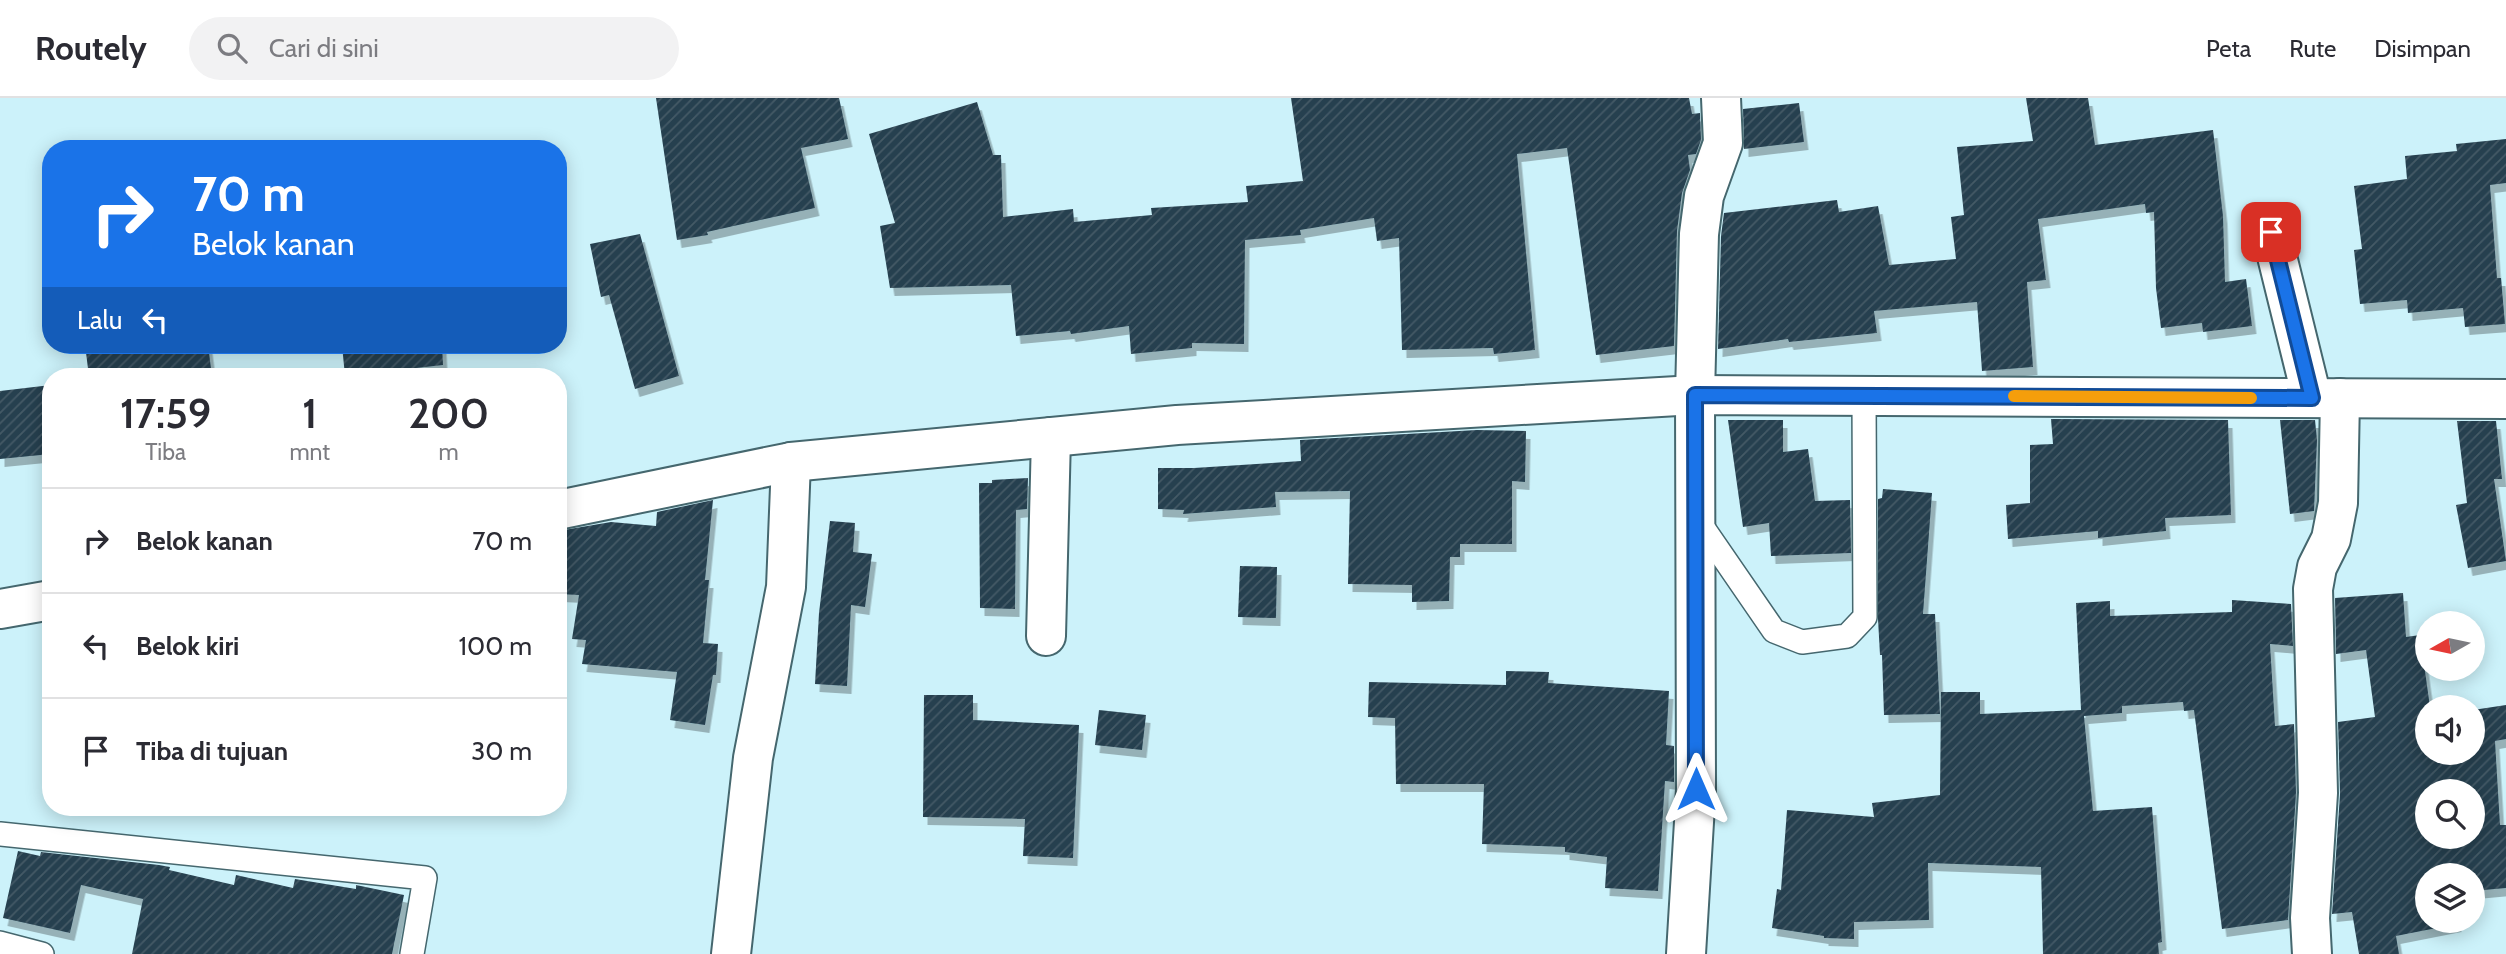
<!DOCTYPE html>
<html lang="id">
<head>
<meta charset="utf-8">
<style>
	body { margin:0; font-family:Cabin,sans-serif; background:#f2f2f3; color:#2b2b33; height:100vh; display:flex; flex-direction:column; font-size:26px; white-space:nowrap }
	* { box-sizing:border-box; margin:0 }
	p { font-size:23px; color:#7c7c81 }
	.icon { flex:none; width:38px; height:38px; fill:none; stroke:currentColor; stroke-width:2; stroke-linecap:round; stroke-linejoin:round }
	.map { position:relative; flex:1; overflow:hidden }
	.sheet { position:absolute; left:42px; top:270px; width:525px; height:448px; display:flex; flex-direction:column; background:#fff; border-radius:28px; box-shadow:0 4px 18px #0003 }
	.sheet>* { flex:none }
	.hud { position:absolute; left:42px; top:42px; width:525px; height:214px; border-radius:28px; box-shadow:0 4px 18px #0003; background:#1a73e8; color:#fff; overflow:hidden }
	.needle { width:46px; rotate:261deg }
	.tools { position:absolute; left:2415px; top:513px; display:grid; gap:14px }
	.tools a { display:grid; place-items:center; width:70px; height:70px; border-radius:50%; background:#fff; box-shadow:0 4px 18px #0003; font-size:35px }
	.pin { position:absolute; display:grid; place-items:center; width:60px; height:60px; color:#fff; margin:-30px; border-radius:14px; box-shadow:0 4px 10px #0006 }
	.me { position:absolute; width:77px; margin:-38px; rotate:0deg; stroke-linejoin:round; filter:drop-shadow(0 0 5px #0008) }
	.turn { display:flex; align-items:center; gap:24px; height:147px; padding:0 35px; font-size:32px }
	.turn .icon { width:91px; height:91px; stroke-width:2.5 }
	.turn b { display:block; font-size:49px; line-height:60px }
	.then { display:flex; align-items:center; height:66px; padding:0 35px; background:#0003; gap:14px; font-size:26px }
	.eta { display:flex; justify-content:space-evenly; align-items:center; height:119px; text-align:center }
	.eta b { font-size:42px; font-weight:600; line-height:49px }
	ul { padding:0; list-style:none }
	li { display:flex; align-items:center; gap:21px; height:105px; padding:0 35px; border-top:2px solid #e1e1e2 }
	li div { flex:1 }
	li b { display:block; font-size:26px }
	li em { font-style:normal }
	header { display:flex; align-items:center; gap:42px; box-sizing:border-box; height:98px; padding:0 35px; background:#fff; border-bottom:2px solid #e1e1e2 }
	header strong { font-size:33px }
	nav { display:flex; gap:38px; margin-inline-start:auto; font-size:24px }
	.search { width:490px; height:63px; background:#f2f2f3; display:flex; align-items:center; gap:18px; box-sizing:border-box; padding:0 24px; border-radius:38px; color:#7c7c81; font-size:26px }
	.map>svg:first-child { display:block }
	.building { fill:url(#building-hatch); fill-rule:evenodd; filter:url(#shadow) }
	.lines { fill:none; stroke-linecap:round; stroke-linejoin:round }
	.lane-casing { stroke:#45676e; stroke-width:26 }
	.street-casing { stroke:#45676e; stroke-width:42 }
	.lane { stroke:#fff; stroke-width:23 }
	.street { stroke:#fff; stroke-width:38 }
	.route-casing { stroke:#114b97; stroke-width:18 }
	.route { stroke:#1a73e8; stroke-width:12 }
	.slow { stroke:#f59e0b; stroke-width:12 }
</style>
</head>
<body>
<header>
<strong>Routely</strong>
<div class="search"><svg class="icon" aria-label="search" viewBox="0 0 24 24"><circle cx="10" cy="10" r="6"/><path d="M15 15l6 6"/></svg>Cari di sini</div>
<nav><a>Peta</a><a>Rute</a><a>Disimpan</a></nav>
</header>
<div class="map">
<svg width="2506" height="856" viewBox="0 0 2506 856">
	<defs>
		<pattern id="building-hatch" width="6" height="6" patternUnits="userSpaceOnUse" patternTransform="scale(1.75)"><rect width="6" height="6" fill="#26404f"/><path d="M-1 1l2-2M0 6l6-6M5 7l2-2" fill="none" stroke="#445a66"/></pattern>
		<filter id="shadow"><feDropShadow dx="4.5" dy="8" stdDeviation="0" flood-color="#0004"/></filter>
	</defs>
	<rect width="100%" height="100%" fill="#ccf2fa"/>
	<g class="building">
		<polygon points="656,0 839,0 848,41 801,50 815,110 707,134 708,137 677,142"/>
		<polygon points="1291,0 1689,0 1692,16 1700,15 1701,42 1696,56 1688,57 1690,72 1682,95 1677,133 1674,248 1596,257 1567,50 1517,56 1535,252 1494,256 1493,250 1402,252 1399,140 1377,143 1374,120 1300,132 1301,137 1245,142 1244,246 1192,245 1192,250 1131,256 1129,228 1071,236 1070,233 1016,238 1011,187 890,190 880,128 895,125 869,36 977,4 993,57 1001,57 1003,119 1073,111 1074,124 1152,117 1151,110 1248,104 1246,88 1303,83"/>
		<polygon points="2026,0 2088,0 2095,47 2213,32 2223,118 2225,184 2246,181 2252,228 2203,234 2202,225 2161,230 2156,190 2154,114 2146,115 2145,106 2038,121 2046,182 2027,184 2033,269 1982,273 1977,204 1874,213 1877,235 1789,244 1788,241 1718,251 1721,138 1724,115 1837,102 1839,114 1878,108 1889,167 1956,161 1951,119 1964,117 1957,49 2033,43"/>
		<polygon points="1799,5 1804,44 1744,51 1743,11"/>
		<polygon points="2506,41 2506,85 2490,87 2497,180 2501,180 2505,226 2465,229 2463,210 2408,215 2407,202 2360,206 2354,152 2362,151 2354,88 2407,81 2405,58 2457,53 2456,46"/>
		<polygon points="640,136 679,278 635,291 609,197 601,199 590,146"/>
		<polygon points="85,247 208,247 212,278 89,278"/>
		<polygon points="342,247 442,247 443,267 345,278"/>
		<polygon points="51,287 51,356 0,361 0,293"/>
		<polygon points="2051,321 2228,322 2231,417 2165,420 2166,433 2098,440 2098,433 2008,441 2006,407 2030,405 2030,347 2053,346"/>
		<polygon points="1728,322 1783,322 1783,354 1808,351 1815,403 1850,402 1851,455 1771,458 1769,425 1743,429"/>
		<polygon points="2280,322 2315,322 2317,342 2314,413 2290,416"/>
		<polygon points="2457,323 2496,323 2502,381 2494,381 2506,463 2468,470 2456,407 2467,405"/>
		<polygon points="1477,332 1526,333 1525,384 1512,383 1512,446 1460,446 1460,459 1450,459 1449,503 1412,504 1412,487 1348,486 1350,393 1275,394 1276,409 1183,416 1184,412 1158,411 1158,370 1194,370 1301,363 1300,342"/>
		<polygon points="1028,380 1027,411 1016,412 1015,511 980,510 979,385 992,385 992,382"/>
		<polygon points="1883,391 1932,395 1923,516 1935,516 1940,616 1884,617 1882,557 1880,557 1878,521 1878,401 1882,400"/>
		<polygon points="713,402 705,482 709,482 703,545 718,546 716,577 713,577 705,627 670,622 677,574 582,566 586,542 572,541 579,497 558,496 558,433 611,424 656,428 657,414"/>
		<polygon points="830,423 855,425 853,454 872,456 865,509 851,507 847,588 815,586 819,515"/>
		<polygon points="1240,468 1277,469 1276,520 1238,519"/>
		<path d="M2403 495 2406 539 2420 537 2430 609H2427V654H2473V612L2506 607V641L2495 643 2500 727H2506V790L2473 793V777H2427V822H2456L2457 826 2396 838 2399 856H2359L2352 814 2332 816 2340 696 2338 624 2375 619 2366 552 2336 556 2335 500ZM2427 693H2473V738H2427Z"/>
		<polygon points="2232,502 2291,506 2293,548 2270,546 2275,628 2294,626 2296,695 2288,822 2222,831 2194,612 2184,613 2183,604 2122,608 2122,615 2084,618 2093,713 2152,709 2162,844 2158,845 2159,856 2043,856 2041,769 1928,765 1929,822 1854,824 1854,841 1824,840 1824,838 1772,830 1777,791 1781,792 1787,712 1874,719 1872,705 1940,697 1941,594 1980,594 1980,616 2081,612 2076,505 2110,503 2110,518 2232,514"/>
		<polygon points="1506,573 1549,574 1548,585 1669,593 1666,647 1674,648 1674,684 1665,683 1658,793 1605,790 1607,759 1565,754 1565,749 1482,746 1484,686 1396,686 1395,620 1368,619 1369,584 1506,587"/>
		<polygon points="924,597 973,597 973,622 1079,627 1073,760 1023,758 1025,721 923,719"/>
		<polygon points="1099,612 1146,617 1142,652 1095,647"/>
		<polygon points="18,753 40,758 41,754 159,767 170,769 169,772 234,787 236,777 293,790 295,781 356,791 356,787 404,797 392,856 132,856 143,801 81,787 70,835 3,820"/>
	</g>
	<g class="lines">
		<defs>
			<g id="lane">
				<polyline points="1697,421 1774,533 1802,544 1847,538 1865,519 1864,298"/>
				<polyline points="0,736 425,780 412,856"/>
				<polyline points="0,845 42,856"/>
			</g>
			<g id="street">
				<polyline points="2271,134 2312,300"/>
				<polyline points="558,412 791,364 1177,327 1695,297 2506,301"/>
				<polyline points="0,511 51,502"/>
				<polyline points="1046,538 1051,339"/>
				<polyline points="731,856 753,660 786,489 791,364"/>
				<polyline points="1686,856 1696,691 1695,297 1699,136 1704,98 1723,45 1721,0"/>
				<polyline points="2312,856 2310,820 2318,695 2313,491 2317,469 2331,441 2338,405 2340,300"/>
			</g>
		</defs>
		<use href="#lane" class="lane-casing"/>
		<use href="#street" class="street-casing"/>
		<use href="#lane" class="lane"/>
		<use href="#street" class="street"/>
	</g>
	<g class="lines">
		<defs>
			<polyline id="route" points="1696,691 1695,297 2312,300 2271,134"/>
		</defs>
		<use href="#route" class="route-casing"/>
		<use href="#route" class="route"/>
		<polyline class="slow" points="2014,298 2251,300"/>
	</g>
</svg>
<div class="tools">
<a><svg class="needle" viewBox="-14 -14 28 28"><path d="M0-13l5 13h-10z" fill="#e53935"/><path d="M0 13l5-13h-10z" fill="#7c7c81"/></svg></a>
<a><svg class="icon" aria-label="sound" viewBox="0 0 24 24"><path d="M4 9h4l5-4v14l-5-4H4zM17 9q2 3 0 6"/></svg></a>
<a><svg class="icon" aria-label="search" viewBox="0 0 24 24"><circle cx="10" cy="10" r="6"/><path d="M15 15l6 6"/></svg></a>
<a><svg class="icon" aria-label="layers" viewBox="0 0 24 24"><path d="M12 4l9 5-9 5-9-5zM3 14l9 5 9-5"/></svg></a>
</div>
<div class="pin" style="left:2271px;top:134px;background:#d93025"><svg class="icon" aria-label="arrive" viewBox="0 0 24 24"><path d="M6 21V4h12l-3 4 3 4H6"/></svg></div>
<svg class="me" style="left:1696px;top:691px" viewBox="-20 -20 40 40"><path d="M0-17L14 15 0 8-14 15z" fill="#1a73e8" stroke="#fff" stroke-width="4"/></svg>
<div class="hud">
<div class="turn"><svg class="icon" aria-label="right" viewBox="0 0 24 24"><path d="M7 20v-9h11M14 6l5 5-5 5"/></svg><div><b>70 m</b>Belok kanan</div></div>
<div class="then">Lalu<svg class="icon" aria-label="left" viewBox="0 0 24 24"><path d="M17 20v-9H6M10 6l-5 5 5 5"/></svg></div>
</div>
<section class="sheet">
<div class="eta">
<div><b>17:59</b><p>Tiba</p></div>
<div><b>1</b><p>mnt</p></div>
<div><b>200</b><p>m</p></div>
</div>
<ul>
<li><svg class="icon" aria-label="right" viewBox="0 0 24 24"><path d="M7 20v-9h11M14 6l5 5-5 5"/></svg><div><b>Belok kanan</b></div><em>70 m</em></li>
<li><svg class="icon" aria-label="left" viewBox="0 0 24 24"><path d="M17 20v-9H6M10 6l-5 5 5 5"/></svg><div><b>Belok kiri</b></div><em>100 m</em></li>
<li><svg class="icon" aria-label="arrive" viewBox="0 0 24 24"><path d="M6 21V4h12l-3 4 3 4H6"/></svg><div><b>Tiba di tujuan</b></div><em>30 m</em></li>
</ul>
</section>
</div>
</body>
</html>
